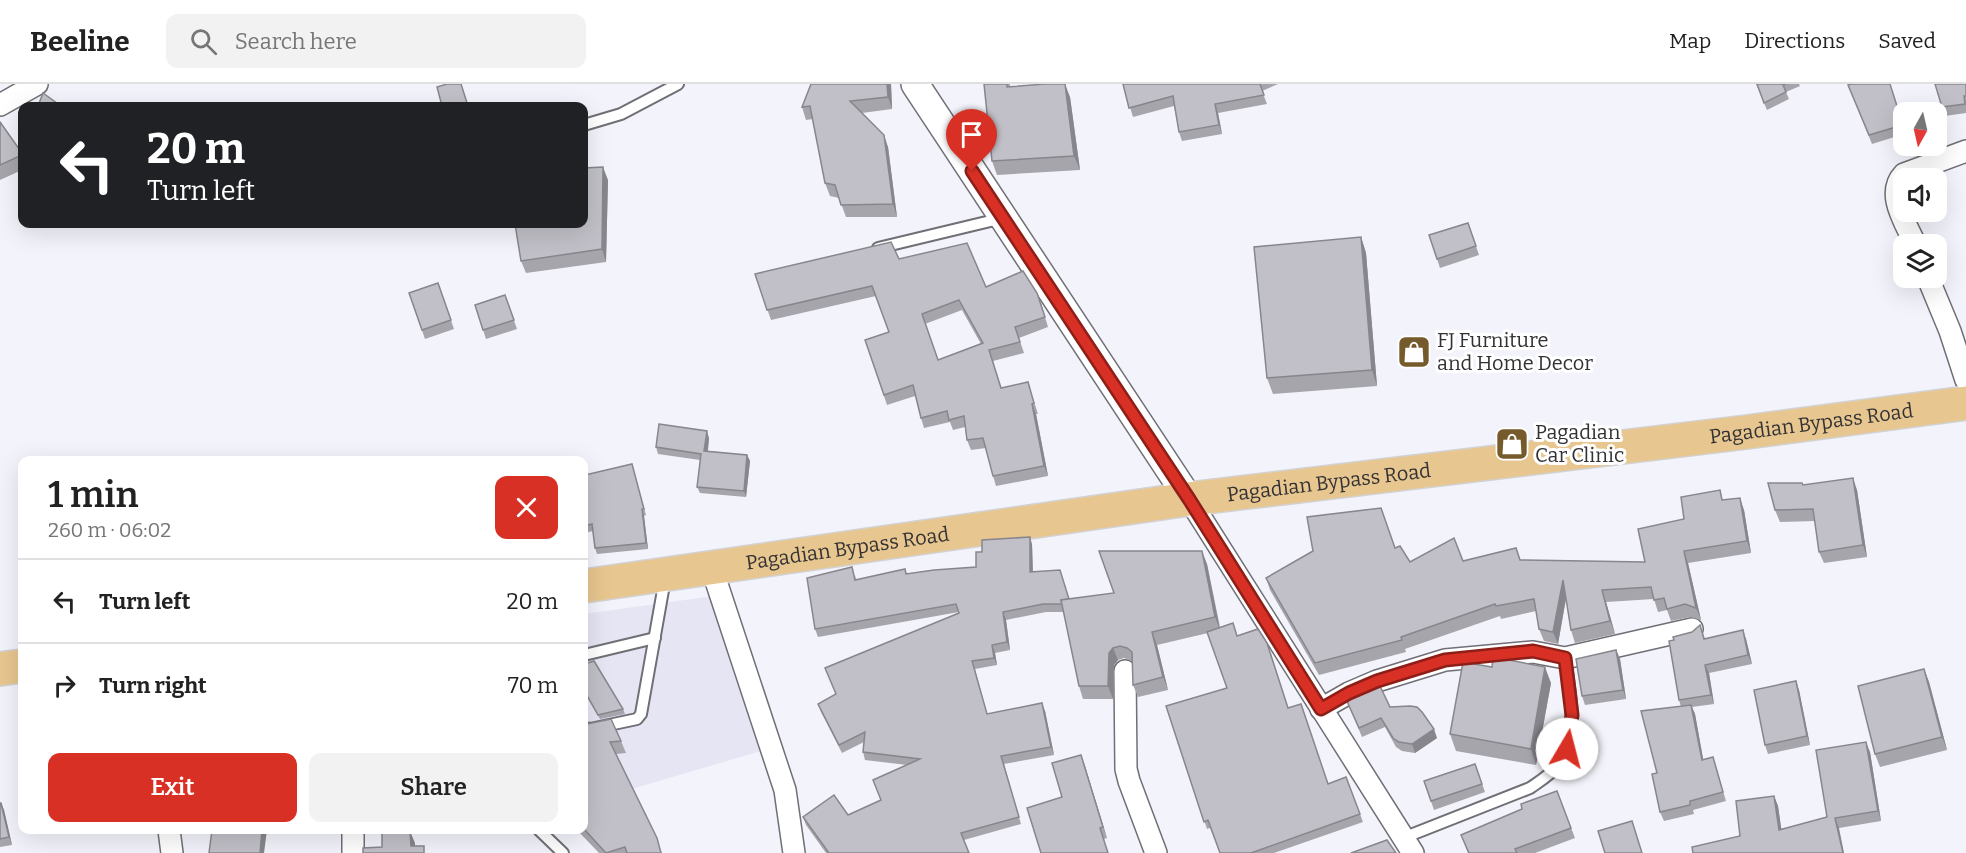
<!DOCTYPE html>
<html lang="en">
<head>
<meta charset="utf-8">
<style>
	body { margin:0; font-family:Bitter,serif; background:#f2f2f2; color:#222; height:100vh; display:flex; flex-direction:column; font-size:22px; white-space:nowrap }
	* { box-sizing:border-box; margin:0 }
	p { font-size:20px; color:#767676 }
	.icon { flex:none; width:33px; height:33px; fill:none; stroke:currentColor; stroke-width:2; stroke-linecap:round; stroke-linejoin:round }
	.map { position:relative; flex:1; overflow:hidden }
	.side { position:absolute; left:18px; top:372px; width:570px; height:378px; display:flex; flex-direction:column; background:#fff; border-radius:12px; box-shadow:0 6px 24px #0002 }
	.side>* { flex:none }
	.hud { position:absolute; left:18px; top:18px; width:570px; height:126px; border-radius:12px; box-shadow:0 6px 24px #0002; background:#202124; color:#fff; overflow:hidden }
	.needle { width:39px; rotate:188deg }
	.buttons { position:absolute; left:1893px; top:18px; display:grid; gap:12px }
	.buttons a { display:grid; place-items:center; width:54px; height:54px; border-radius:12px; background:#fff; box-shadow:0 6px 24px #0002; font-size:30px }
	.pin { position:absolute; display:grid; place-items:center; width:51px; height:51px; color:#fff; margin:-62px -26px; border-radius:50% 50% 50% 0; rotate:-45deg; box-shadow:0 0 6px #0007 }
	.pin .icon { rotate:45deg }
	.me { position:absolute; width:66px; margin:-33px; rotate:8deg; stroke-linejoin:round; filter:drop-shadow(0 0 4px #0008) }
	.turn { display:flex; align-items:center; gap:21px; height:126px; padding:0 30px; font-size:27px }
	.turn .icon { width:78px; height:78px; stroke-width:2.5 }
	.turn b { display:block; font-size:42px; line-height:51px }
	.round { display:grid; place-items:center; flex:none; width:63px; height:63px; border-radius:12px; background:#f2f2f2 }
	.headline { display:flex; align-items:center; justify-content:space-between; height:102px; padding:0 30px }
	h1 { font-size:36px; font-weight:600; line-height:45px }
	.button { display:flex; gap:12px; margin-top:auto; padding:12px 30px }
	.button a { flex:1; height:69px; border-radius:12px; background:#d93025; color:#fff; font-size:24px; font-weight:600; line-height:69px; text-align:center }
	.button a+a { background:#f2f2f2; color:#222 }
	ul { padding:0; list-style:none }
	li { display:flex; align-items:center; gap:18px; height:84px; padding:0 30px; border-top:2px solid #e0e0e0 }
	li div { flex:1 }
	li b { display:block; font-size:22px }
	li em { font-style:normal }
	header { display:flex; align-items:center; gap:36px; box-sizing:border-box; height:84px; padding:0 30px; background:#fff; border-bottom:2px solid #e0e0e0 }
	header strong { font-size:28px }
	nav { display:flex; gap:33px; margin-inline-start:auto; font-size:21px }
	.search { width:420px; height:54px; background:#f2f2f2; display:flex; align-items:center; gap:15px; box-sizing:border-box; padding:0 21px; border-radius:12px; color:#767676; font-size:22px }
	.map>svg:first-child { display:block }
	.built { fill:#e6e5f4 }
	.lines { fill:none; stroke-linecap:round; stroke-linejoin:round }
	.service-casing { stroke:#706f76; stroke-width:14 }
	.minor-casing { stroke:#706f76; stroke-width:24 }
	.tertiary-casing { stroke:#706f76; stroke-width:30 }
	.trunk-casing { stroke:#d2d2d3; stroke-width:36 }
	.service { stroke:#fff; stroke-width:10 }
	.minor { stroke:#fff; stroke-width:21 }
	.tertiary { stroke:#fff; stroke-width:27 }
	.trunk { stroke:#e8c68f; stroke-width:33 }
	.wall { fill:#a6a5ac; fill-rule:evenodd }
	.shaded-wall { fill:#87868c }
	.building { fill:#c1c0c8; stroke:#87868c; stroke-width:1.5; fill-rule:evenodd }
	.route-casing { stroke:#8d1f18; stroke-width:15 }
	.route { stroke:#d93025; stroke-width:10 }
	.labels { text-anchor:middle; stroke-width:6; stroke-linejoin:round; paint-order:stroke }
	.poi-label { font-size:20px; fill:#323235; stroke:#fff; text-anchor:start }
	.street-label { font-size:20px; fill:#323235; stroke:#fff }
</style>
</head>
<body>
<header>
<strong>Beeline</strong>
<div class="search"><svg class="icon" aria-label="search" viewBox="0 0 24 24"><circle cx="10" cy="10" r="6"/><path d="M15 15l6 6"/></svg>Search here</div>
<nav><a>Map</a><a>Directions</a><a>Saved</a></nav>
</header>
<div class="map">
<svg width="1966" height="769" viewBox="0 0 1966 769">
	<rect width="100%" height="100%" fill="#f3f3fb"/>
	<polygon class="built" points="713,512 761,667 584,719 584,530"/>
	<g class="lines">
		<defs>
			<g id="service">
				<polyline points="584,41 621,30 678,0"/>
				<polyline points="878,164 1003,134"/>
				<polyline points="584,571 655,554"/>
				<polyline points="584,644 590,645 637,635 641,630 665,495"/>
				<polyline points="539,746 563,769"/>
				<path d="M1403 754 1530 704C1540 697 1552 690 1559 680 1581 652 1569 607 1565 574"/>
			</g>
			<g id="minor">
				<polyline points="0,21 37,0"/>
				<path d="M1915 160C1906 139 1885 110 1904 90L1966 67"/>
				<polyline points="1928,194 1950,247 1966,296"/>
				<polyline points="1189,415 1413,769"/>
				<polyline points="711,482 785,706 794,769"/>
				<polyline points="1125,587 1126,685 1129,697 1156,769"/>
				<polyline points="1321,625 1349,609 1377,597 1445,576 1533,568 1565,574 1692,545"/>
				<polyline points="169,746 172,769"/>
				<polyline points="353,746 353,769"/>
			</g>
			<polyline id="tertiary" points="915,0 1189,415"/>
			<g id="trunk">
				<path id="s1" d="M584 502 1189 415 1747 348 1966 319"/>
				<polyline points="0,585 22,582"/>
			</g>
		</defs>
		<use href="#service" class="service-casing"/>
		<use href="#minor" class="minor-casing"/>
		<use href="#tertiary" class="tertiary-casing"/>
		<use href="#trunk" class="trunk-casing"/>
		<use href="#service" class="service"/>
		<use href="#minor" class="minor"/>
		<use href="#tertiary" class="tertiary"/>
		<use href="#trunk" class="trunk"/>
	</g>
	<g class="wall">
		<polygon points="811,0 891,0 892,25 862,29 888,63 897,133 846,133 839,114 830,112 825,99 813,35 806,36 802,23"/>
		<polygon points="984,0 1010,0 1010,3 1070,13 1080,86 997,91 992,77"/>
		<polygon points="1123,0 1278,0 1262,7 1267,20 1218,29 1222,50 1182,57 1179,48 1174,22 1133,33"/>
		<polygon points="1756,0 1799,0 1800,2 1786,8 1789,15 1767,26"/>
		<polygon points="1966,0 1966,29 1945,32 1942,23"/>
		<polygon points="1848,1 1904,41 1904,50 1872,60"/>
		<polygon points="0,38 22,69 22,86 0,96"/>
		<polygon points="608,96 606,178 526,189 521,177"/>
		<polygon points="1468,139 1479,171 1440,184 1429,151"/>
		<polygon points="1361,153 1366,169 1377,302 1273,310 1267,294"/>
		<path d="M899 175 1041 219 1048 243 1019 254 1024 269 993 277 1001 304 1031 308 1038 330H1036L1048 392 996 402 993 392 986 364 971 366 967 356 965 343 953 346 950 338 924 344 921 334 915 312 887 321 865 256 889 248 876 212 771 236 755 190ZM962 226 981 260 938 276 925 240Z"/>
		<polygon points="438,199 454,245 425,255 409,209"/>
		<polygon points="505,211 517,245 486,255 475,221"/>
		<polygon points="709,354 708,367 747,371 750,377 746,413 700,409 697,403 700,376 658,370 656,363"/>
		<polygon points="632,380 646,431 644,432 648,465 597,470 595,464 593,447 584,449 584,399"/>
		<polygon points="1803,401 1857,406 1867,473 1824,479 1819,468 1815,437 1780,438 1775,426"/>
		<polygon points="1724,416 1744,426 1751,469 1688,479 1701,536 1690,533 1671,537 1667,526 1658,528 1654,515 1606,518 1615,550 1575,559 1571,546 1566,515 1558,560 1544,557 1539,545 1536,527 1501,535 1500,532 1405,565 1406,568 1319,591 1270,506 1266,494 1313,467 1395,464 1410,478 1521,476 1645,478 1684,435"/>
		<polygon points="1032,460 1033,488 1069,515 1114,509 1207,480 1220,543 1237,552 1289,624 1328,700 1346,693 1363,738 1274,769 1220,769 1210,744 1207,745 1166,622 1227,604 1208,549 1157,561 1168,606 1138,613 1133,601 1132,577 1124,574 1118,576 1114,581 1113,615 1083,615 1079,602 1064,528 1046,528 1006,536 1010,566 995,569 997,581 975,585 987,630 1045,627 1054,671 1004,680 1021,740 964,756 969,769 826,769 806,741 803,733 848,731 881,717 873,696 907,681 865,676 863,668 864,658 842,669 821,628 818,620 836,610 959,529 959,528 818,553 815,545 855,491 856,496 905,485 907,490 976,483 982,468"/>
		<polygon points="1700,541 1705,555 1746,555 1752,580 1709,589 1714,620 1692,623 1695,630 1703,676 1713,673 1726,717 1693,726 1694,730 1664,737 1660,728 1657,689 1681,623 1679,616 1674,556 1692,548"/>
		<polygon points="1616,566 1620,575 1626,615 1585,621 1582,612"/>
		<polygon points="584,580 623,625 625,630 600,635 584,608"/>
		<polygon points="1924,585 1929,598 1947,666 1880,683 1875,670"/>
		<polygon points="1551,599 1536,681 1456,667 1450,650"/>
		<polygon points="1799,606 1810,661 1768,670 1765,661"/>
		<polygon points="1346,615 1390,623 1437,654 1415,669 1402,667 1396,663 1385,643 1362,653"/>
		<polygon points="584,640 621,657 626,669 616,670 662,769 599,769 577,746 584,746"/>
		<polygon points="1870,668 1881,737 1839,744 1740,752 1774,712 1778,722 1781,745 1827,733"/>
		<polygon points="1081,671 1107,754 1104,755 1062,713"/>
		<polygon points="1475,680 1485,708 1434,726 1424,697"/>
		<polygon points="1557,707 1575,754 1535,769 1468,769 1461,751 1522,725"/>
		<polygon points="0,719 1,719 4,726 12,761 0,763"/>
	</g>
	<g class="shaded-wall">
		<polygon points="887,0 891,0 892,25 888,13"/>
		<polygon points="1065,0 1070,13 1080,86 1074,72"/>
		<polygon points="1215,20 1218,29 1222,50 1219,41"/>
		<polygon points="884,51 888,63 897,133 893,120"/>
		<polygon points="603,83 608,96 606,178 602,165"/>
		<polygon points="1361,153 1366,169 1377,302 1372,286"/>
		<polygon points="1032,320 1036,330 1048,392 1044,382"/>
		<polygon points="707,347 709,354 707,374 704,367"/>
		<polygon points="747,371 750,377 746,413 744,407"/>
		<polygon points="1853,394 1857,406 1867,473 1863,461"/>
		<polygon points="1740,414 1744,426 1751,469 1747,457"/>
		<polygon points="642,425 644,432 648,465 646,459"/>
		<polygon points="1030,453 1032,460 1033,496 1030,488"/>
		<polygon points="1202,467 1207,480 1220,546 1215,533"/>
		<polygon points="1684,467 1688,479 1701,536 1696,524"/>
		<polygon points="1563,496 1567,508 1558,560 1553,548"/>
		<polygon points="1602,506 1606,518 1615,550 1610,537"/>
		<polygon points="1003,528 1006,536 1010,566 1007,558"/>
		<polygon points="1743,546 1746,555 1752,580 1748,571"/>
		<polygon points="1152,548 1157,561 1168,606 1163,593"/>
		<polygon points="992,561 995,569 997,581 994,574"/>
		<polygon points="1113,564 1118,576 1114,581 1113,615 1108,602 1109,569"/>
		<polygon points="1616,566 1620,575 1626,615 1623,606"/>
		<polygon points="1705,581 1709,589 1714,620 1711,611"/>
		<polygon points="1545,583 1551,599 1536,681 1531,665"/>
		<polygon points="1924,585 1929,598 1947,666 1942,653"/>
		<polygon points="1796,597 1799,606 1810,661 1807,652"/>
		<polygon points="1042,619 1045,627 1054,671 1051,663"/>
		<polygon points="1691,621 1695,630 1705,685 1702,676"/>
		<polygon points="1434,645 1437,654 1415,669 1412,660"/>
		<polygon points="1866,658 1870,668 1881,737 1878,727"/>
		<polygon points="1081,671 1085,682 1107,754 1103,743"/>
		<polygon points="1774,712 1778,722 1783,756 1779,746"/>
		<polygon points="1,719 4,726 12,761 9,753"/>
		<polygon points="1835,734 1839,744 1844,769 1843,769"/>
		<polygon points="262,746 267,746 264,769 260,769"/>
		<polygon points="410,747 415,759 415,769 411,762"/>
	</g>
	<g class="building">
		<polygon points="447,0 461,0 468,22 442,22 437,3"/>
		<polygon points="811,0 887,0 888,13 850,17 884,51 893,120 841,121 835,101 825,99 810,22 802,23"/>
		<polygon points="984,0 1007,0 1007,3 1045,0 1065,0 1074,72 992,77"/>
		<polygon points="1123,0 1260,0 1264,11 1215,20 1219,41 1179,48 1173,12 1129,24"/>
		<polygon points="1757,0 1786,0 1783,1 1786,8 1764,19"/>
		<polygon points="1852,0 1890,0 1903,41 1869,51 1848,1"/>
		<polygon points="1935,0 1966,0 1966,12 1964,12 1965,20 1942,23"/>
		<polygon points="43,9 61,22 38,22"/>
		<polygon points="0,38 22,69 22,71 0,81"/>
		<polygon points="603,83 602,165 521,177 515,140 584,140 584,84"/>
		<polygon points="1468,139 1476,162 1437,175 1429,151"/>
		<polygon points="1361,153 1372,286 1267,294 1254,163"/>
		<path d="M891 158 899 175 967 159 986 203 1023 187 1037 209 1045 233 1015 243 1020 258 989 266 1001 304 1028 298 1034 319 1032 320 1044 382 993 392 983 354 967 356 964 332 949 336 947 327 921 334 913 301 884 311 865 256 889 248 872 202 767 226 755 190ZM959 216 983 259 938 276 922 230Z"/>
		<polygon points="438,199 451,236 422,246 409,209"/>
		<polygon points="505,211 514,236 483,246 475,221"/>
		<polygon points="659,340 707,347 704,367 747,371 744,407 697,403 701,370 656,363"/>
		<polygon points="632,380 644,425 642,425 646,459 595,464 592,440 584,442 584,399 587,398 585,391"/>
		<polygon points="1853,394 1863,461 1819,468 1813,425 1775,426 1768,399 1802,399 1803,401"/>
		<polygon points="1720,406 1722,416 1740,414 1747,457 1684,467 1696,524 1685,520 1667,525 1664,514 1654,516 1651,503 1602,506 1610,537 1571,546 1563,496 1553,548 1539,545 1534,515 1496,522 1495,520 1401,553 1402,556 1315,579 1266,494 1313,467 1307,433 1381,424 1395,464 1400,462 1410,478 1454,454 1463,477 1516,464 1520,476 1645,478 1638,445 1684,435 1681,413"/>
		<polygon points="1030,453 1030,488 1060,486 1069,515 1061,516 1062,520 1043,520 1003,528 1007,558 992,561 994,574 972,577 987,630 1042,619 1051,663 1001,672 1019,733 961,749 969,769 829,769 803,733 834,711 848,731 881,716 873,696 920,675 863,668 865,648 839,661 818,620 836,610 825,584 959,529 956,520 815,545 807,494 852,483 855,496 905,485 906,490 934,486 976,483 976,468 982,468 982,456"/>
		<polygon points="1099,467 1202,467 1215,533 1152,548 1163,593 1133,601 1132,568 1127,564 1120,562 1113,564 1109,569 1108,602 1079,602 1061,516 1114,509"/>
		<polygon points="1233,539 1237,552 1258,545 1267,559 1288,624 1301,620 1328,700 1346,693 1360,730 1251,769 1220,769 1208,736 1204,738 1166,622 1227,604 1207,548"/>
		<polygon points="1700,541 1704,555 1743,546 1748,571 1705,581 1711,611 1679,616 1669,557 1674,556 1673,553 1692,548"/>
		<polygon points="1616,566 1623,606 1582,612 1576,575"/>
		<polygon points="1493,573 1545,583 1531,665 1450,650 1463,578 1492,583"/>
		<polygon points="594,577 623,625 598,631 584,606 584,580"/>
		<polygon points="1924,585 1942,653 1875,670 1858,602"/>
		<polygon points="1796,597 1807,652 1765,661 1754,606"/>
		<polygon points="1379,600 1390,623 1410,622 1417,623 1422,628 1434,645 1412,660 1399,658 1393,654 1381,634 1359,644 1346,615"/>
		<polygon points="1691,621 1702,676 1713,673 1723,708 1690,717 1690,721 1660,728 1652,690 1657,689 1641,627"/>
		<polygon points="611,635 621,657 610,658 657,754 661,769 627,769 625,763 606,769 584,745 584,640 587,640"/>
		<polygon points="1866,658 1878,727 1835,734 1843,769 1693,769 1692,763 1740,752 1736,717 1774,712 1779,746 1827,733 1816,666"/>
		<polygon points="1081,671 1103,743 1100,744 1108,769 1041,769 1027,724 1062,713 1052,679"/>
		<polygon points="1475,680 1482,700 1431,717 1424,697"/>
		<polygon points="1557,707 1571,744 1515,765 1517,769 1469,769 1461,751 1522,725 1521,720"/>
		<polygon points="0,719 1,719 9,753 0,755"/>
		<polygon points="1632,737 1642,769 1605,769 1598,747"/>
		<polygon points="212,746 262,746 260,769 209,769"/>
		<polygon points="410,747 411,762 424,762 424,769 363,769 363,764 382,763 382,748"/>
		<polygon points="1387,756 1396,769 1351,769"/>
	</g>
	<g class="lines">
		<defs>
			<polyline id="route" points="972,87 1189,415 1321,625 1349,609 1377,597 1445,576 1533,567 1565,574 1572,631 1567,665"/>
		</defs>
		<use href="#route" class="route-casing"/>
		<use href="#route" class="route"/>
	</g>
	<defs>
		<symbol id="shop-square" viewBox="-11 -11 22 22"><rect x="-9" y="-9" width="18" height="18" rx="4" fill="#755a2c" stroke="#fff"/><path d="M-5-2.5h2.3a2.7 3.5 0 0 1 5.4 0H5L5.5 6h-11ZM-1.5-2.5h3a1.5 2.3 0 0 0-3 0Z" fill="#fff"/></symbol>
	</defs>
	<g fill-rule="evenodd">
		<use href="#shop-square" x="1395" y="249" width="38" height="38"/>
		<use href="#shop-square" x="1493" y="341" width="38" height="38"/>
	</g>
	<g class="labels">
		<g class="poi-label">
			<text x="1437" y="263">FJ Furniture<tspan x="1437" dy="23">and Home Decor</tspan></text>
			<text x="1535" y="355">Pagadian<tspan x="1535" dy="23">Car Clinic</tspan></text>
		</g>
		<g class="street-label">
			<text dy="7" stroke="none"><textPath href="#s1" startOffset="1238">Pagadian Bypass Road</textPath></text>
			<text dy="7" stroke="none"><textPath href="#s1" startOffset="752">Pagadian Bypass Road</textPath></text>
			<text dy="7" stroke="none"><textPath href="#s1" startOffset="266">Pagadian Bypass Road</textPath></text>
		</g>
	</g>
</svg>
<div class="buttons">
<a><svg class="needle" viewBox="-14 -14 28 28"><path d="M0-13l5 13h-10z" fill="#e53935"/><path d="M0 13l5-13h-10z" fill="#767676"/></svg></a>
<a><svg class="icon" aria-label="sound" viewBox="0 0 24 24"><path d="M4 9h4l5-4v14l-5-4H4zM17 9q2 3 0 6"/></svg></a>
<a><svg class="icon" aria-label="layers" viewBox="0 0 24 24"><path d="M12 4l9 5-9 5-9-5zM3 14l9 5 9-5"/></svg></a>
</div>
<div class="pin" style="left:972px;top:87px;background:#d93025"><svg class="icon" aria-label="arrive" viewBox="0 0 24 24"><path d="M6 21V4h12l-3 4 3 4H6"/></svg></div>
<svg class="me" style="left:1567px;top:665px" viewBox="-20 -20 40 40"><circle r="19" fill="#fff"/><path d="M0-13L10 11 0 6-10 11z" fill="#d93025"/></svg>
<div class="hud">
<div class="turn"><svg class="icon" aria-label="left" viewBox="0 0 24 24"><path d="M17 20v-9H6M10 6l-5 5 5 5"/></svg><div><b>20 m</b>Turn left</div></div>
</div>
<section class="side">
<div class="headline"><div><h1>1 min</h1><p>260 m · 06:02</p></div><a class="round" style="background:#d93025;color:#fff"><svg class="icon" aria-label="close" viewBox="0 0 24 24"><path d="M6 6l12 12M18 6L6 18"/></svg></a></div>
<ul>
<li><svg class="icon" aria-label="left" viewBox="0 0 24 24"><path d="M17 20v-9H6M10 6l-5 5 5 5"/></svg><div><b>Turn left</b></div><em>20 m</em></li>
<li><svg class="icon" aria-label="right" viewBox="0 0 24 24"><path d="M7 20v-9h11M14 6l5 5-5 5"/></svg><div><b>Turn right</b></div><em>70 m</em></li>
</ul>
<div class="button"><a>Exit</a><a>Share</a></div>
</section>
</div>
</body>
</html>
